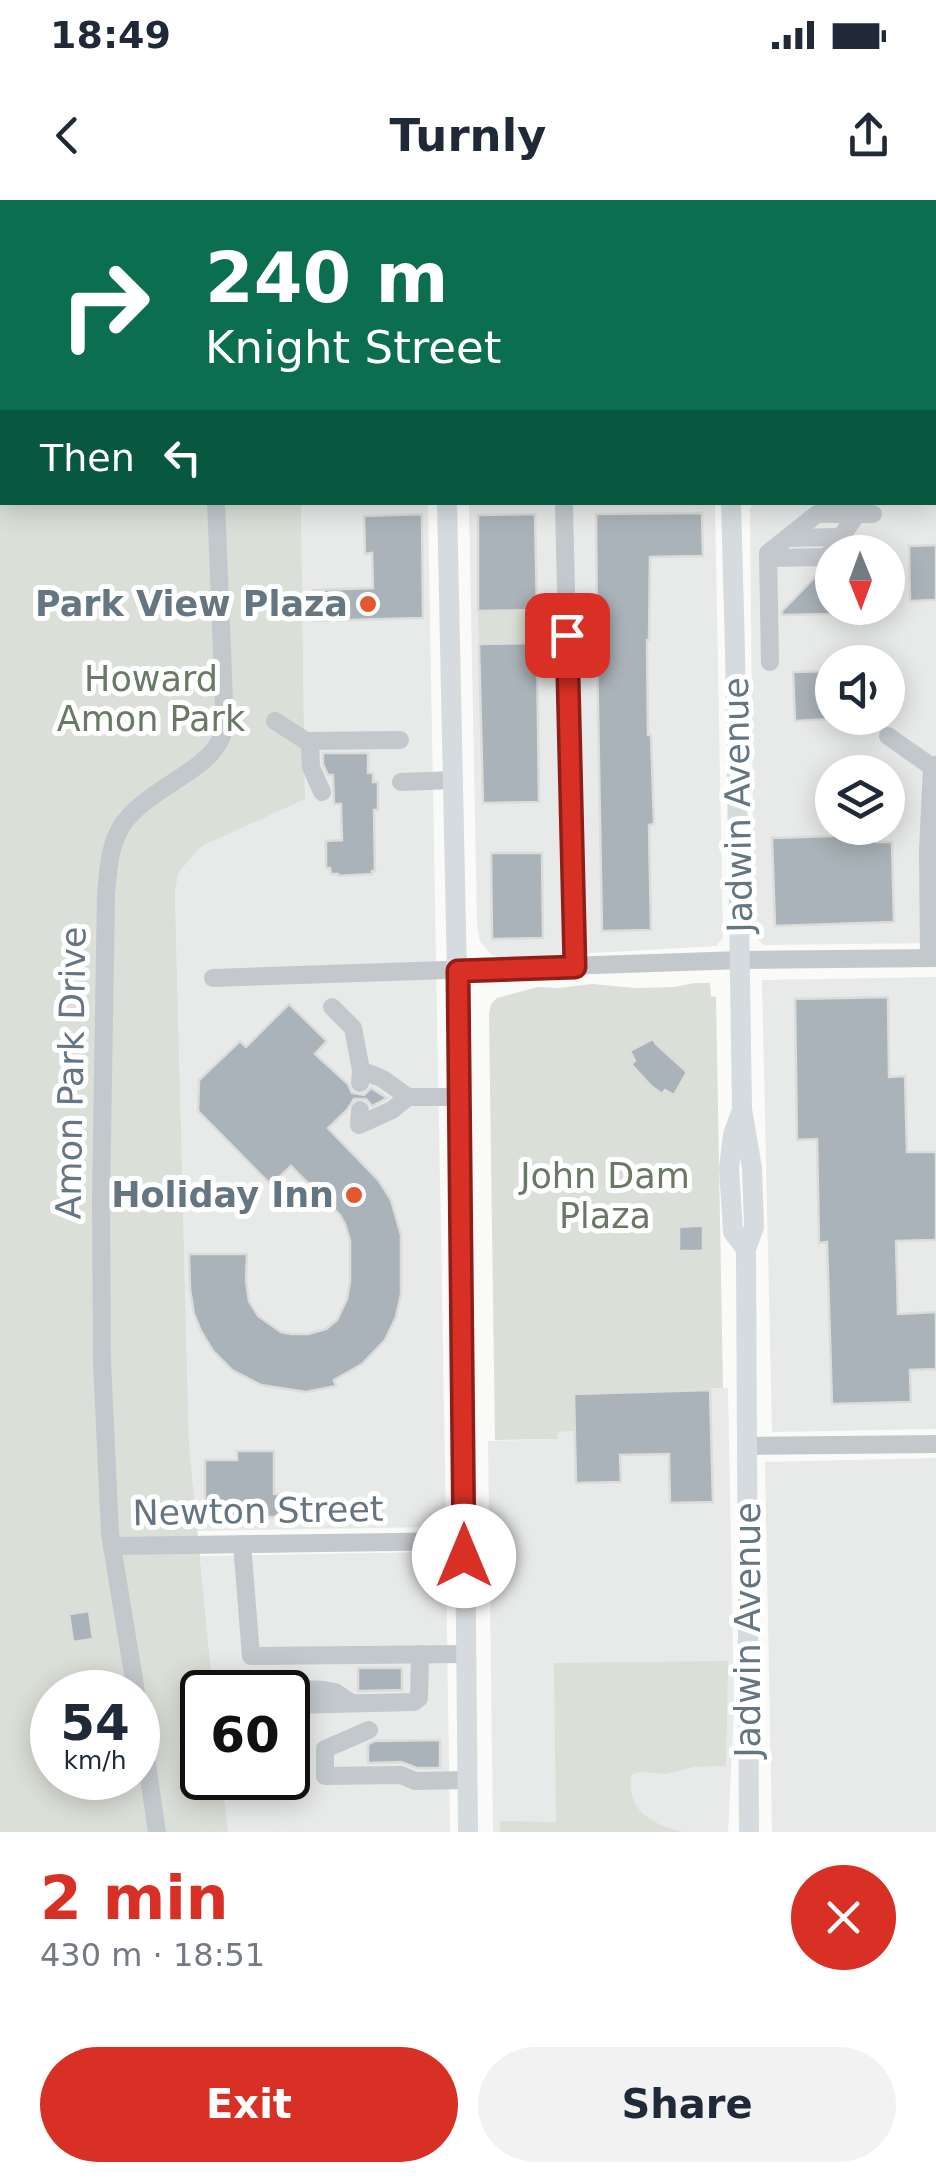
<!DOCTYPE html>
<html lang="en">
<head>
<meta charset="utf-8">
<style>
	body { margin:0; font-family:"DejaVu Sans",sans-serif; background:#f2f2f3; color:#1f2937; height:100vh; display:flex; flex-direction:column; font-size:38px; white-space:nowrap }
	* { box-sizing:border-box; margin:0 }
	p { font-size:32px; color:#747a83 }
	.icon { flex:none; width:55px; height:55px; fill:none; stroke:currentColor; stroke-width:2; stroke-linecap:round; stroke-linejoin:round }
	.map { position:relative; height:1632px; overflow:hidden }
	.panel { display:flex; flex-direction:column; background:#fff; flex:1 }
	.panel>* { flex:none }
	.top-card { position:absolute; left:0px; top:0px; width:938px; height:305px; box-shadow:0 5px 25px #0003; background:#0b6e4f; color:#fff; overflow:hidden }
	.needle { width:65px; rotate:179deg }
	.buttons { position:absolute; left:815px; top:335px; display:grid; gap:20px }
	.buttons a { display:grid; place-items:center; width:90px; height:90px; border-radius:50%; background:#fff; box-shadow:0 5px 25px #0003; font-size:50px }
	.speed { position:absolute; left:30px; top:1470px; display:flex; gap:20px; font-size:50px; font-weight:700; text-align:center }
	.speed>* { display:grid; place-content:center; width:130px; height:130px; border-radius:50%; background:#fff; box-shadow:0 5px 25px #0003; line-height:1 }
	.speed small { font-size:25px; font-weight:400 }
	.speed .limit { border:5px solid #111; border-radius:15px; background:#fff; color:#111 }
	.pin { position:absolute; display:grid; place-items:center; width:85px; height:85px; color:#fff; margin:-42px; border-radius:20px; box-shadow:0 5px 15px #0006 }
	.me { position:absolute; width:110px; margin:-55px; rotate:0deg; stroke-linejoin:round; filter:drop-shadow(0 0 8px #0008) }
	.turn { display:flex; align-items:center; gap:35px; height:210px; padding:0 40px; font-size:45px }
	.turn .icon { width:130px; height:130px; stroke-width:2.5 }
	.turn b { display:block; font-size:70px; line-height:85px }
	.then { display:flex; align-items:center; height:95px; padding:0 40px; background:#0003; gap:20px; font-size:38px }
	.round { display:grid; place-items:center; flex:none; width:105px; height:105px; border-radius:52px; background:#f2f2f3 }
	.headline { display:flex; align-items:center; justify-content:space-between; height:170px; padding:0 40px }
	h1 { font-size:60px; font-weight:700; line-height:75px; color:#d93025 }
	.button { display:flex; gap:20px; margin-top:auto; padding:20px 40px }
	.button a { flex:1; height:115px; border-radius:60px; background:#d93025; color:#fff; font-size:40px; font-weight:700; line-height:115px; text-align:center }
	.button a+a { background:#f2f2f3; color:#1f2937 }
	.status { display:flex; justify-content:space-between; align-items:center; height:70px; padding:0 50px; background:#fff; direction:ltr }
	.status svg { height:28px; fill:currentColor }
	header { display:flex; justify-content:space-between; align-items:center; height:130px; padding:0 40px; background:#fff; font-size:45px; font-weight:700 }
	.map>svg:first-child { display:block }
	.built { fill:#e8e9e9; fill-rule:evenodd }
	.green { fill:#dadfd7; fill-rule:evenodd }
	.building { fill:#aab3b9; stroke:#dcdcda; stroke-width:2.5 }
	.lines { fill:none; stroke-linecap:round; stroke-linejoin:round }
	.minor { stroke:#c3c8cc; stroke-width:18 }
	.major { stroke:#d6dbdf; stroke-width:20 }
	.route-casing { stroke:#8d1f18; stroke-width:25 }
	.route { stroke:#d93025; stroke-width:18 }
	.poi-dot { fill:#e4572e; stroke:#fff; stroke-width:4 }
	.labels { text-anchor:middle; stroke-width:10; stroke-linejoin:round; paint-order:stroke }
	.poi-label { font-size:35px; font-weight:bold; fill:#657683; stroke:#fff; text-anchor:end }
	.park-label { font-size:35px; fill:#687a64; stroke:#fff }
	.street-label { font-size:35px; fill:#657683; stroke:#fff }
</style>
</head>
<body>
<div class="status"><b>18:49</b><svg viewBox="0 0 49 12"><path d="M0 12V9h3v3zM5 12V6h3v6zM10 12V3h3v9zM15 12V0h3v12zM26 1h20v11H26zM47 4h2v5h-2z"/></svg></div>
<header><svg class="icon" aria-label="back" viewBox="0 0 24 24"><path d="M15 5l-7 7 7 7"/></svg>Turnly<svg class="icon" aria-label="share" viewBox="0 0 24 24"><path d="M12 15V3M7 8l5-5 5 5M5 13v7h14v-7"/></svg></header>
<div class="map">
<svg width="936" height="1632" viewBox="0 0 936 1632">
	<rect width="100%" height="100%" fill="#fafaf8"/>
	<g class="built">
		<path d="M936 297V743L763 745 755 737 754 730 750 308 755 303 935 302ZM832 352H888V408H832ZM832 462H888V518H832ZM832 572H888V628H832Z"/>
		<polygon points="301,303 427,303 428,308 446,1319 442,1325 436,1327 197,1331 189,1244 175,690 179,672 202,646 305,598"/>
		<polygon points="469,303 715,303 723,738 716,746 503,758 492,755 480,742 477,725"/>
		<polygon points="936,777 936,1229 772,1232 762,780"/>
		<polygon points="728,1188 734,1511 728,1632 493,1632 488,1241 556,1239 557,1232 574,1231 574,1194"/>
		<polygon points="936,1258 936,1632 772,1632 765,1262"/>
		<polygon points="434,1352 446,1363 450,1632 228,1632 222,1578 288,1578 288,1492 213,1492 200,1356"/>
	</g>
	<g class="green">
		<path d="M0 0H154V2H2V302L301 303 305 599 202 646 179 672 175 690 189 1244 213 1492H202V1578H222L228 1632H0ZM52 1492H138V1578H52Z"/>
		<polygon points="560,409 561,442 479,444 478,411"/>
		<polygon points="695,783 710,783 711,796 716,797 723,1188 574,1194 575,1231 558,1232 557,1239 495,1240 489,814 491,804 497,798 538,787 558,788 592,784 636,788 674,787"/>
		<path d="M728 1461 726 1566 693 1567 666 1574 641 1572 632 1574C624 1610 653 1625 683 1632H500V1621L556 1622 554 1463Z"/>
	</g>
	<g class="building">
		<polygon points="702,313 703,356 650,357 649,440 647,440 648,535 651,535 654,624 649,625 651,730 602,731 597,452 602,452 597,429 596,314"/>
		<polygon points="422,314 423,418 314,421 313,390 373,388 372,353 365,354 364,316"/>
		<polygon points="535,314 537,410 478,411 478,315"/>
		<polygon points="936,345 936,400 910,401 909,346"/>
		<polygon points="832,368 832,414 782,415 782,411 822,370"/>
		<polygon points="537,443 539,602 483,603 479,444"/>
		<polygon points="832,471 832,519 795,521 793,472"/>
		<polygon points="323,553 368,553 368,573 373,573 373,582 378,582 378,610 374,610 375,671 372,671 372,674 338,676 338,674 331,674 330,668 326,668 326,641 342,640 341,604 334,604 333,575 328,575 323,564"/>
		<polygon points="832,628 876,628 876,642 892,642 894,722 775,726 772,638 832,636"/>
		<polygon points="491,653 542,653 543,738 492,739"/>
		<polygon points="888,797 889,877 905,876 907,952 936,952 936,1040 896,1041 898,1114 936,1112 936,1169 910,1170 911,1202 832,1204 827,1042 819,1043 817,939 797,940 795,799"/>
		<polygon points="289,804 327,841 315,854 348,884 352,893 364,895 371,888 387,898 372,906 366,899 354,899 347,910 328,928 379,981 391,1000 401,1035 401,1094 396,1117 385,1140 362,1164 334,1180 336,1186 306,1192 261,1185 232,1170 213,1151 201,1131 194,1114 190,1089 189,1054 247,1054 246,1080 249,1101 258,1116 281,1132 291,1134 308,1134 326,1129 337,1120 347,1099 350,1081 350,1041 345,1024 340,1015 291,966 271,985 198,911 199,880 240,841 246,847"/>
		<polygon points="653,839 656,844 687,872 674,895 665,890 662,894 651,886 631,864 635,861 630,851"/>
		<polygon points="694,1026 703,1026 703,1051 679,1051 679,1027"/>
		<polygon points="710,1190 713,1302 670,1303 669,1254 620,1255 621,1282 576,1283 574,1194"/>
		<polygon points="237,1251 274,1251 274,1294 287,1294 287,1317 205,1317 205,1260 237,1260"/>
		<polygon points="89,1411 93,1439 73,1442 69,1414"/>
		<polygon points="358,1468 402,1468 402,1490 358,1491"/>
		<polygon points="440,1540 440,1568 417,1568 401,1562 368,1563 368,1544 375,1541"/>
	</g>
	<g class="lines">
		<g class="minor">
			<polyline points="137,0 138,2"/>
			<polyline points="935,159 936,156"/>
			<polyline points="935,276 936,276"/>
			<polyline points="0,294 2,294"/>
			<polyline points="564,307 575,767"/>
			<polyline points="787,338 840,337"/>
			<polyline points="768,358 827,357 857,314"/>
			<polyline points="770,462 768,353 817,314 873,314"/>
			<polyline points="275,521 306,541 400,540"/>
			<polyline points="888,536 932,567"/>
			<polyline points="310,541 311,567 322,592"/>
			<polyline points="401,582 453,580"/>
			<polyline points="928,651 932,567 936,565"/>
			<polyline points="929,758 928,651 936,644"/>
			<polyline points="213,778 741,760 936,758"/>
			<polyline points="332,807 353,828 361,870 360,883"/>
			<polyline points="361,870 383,879 408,897 460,897"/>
			<polyline points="360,910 359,925 392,910 408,897"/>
			<polyline points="746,1246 936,1244"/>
			<polyline points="242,1344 251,1456 466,1454"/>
			<polyline points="112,1346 464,1341"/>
			<polyline points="255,1487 324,1490 335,1492 351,1503"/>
			<path d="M136 1492 110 1334 102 1161 101 999 106 695C108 672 109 647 121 627 143 591 206 572 220 540 226 528 225 515 224 502L216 302"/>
			<polyline points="138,1504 157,1632"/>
			<polyline points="288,1505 414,1502 419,1498 420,1454"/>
			<polyline points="369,1530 325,1549 325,1576 401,1575 415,1581 467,1580"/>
		</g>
		<g class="major">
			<polyline points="439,0 440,2"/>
			<polyline points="720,0 721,2"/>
			<polyline points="447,302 462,1012 468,1632"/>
			<polyline points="731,302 735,451 742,909 752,968 754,1027 746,1049 749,1632"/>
			<polyline points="742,910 733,935 729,968 733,1032 746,1049"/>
		</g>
	</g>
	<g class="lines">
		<defs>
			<polyline id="route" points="464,1356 458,771 575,767 567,435"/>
		</defs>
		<use href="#route" class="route-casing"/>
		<use href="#route" class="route"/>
	</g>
	<g class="poi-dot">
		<circle cx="368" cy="404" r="10"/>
		<circle cx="354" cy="995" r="10"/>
	</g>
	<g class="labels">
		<g class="poi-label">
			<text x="348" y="416">Park View Plaza</text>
			<text x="334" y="1007">Holiday Inn</text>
		</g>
		<g class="park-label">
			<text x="151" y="491">Howard<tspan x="151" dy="40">Amon Park</tspan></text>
			<text x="605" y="988">John Dam<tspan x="605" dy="40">Plaza</tspan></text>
		</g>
		<g class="street-label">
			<text transform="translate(738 605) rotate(-91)" y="12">Jadwin Avenue</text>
			<text transform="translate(71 873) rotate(-89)" y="12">Amon Park Drive</text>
			<text transform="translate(258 1311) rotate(-1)" y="12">Newton Street</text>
			<text transform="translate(748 1430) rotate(-90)" y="12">Jadwin Avenue</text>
		</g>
	</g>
</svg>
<div class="buttons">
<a><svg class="needle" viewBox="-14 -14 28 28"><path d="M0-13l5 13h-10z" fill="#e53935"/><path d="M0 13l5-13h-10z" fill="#747a83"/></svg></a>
<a><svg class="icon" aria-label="sound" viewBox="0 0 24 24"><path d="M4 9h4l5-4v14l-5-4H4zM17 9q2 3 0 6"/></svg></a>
<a><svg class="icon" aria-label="layers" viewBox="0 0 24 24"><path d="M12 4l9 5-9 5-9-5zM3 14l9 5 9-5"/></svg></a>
</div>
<div class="speed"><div>54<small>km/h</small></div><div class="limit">60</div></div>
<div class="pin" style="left:567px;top:435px;background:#d93025"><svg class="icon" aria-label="arrive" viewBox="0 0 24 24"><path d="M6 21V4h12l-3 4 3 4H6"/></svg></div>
<svg class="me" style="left:464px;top:1356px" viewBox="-20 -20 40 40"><circle r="19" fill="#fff"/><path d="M0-13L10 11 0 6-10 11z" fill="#d93025"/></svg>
<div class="top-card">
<div class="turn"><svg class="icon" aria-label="right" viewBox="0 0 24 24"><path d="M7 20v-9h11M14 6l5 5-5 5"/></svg><div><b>240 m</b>Knight Street</div></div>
<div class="then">Then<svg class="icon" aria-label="left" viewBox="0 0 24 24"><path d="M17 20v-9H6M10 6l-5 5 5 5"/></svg></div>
</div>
</div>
<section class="panel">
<div class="headline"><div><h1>2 min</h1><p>430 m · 18:51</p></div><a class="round" style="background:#d93025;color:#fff"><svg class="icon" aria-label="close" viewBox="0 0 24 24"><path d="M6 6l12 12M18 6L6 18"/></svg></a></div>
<div class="button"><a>Exit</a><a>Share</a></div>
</section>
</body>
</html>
